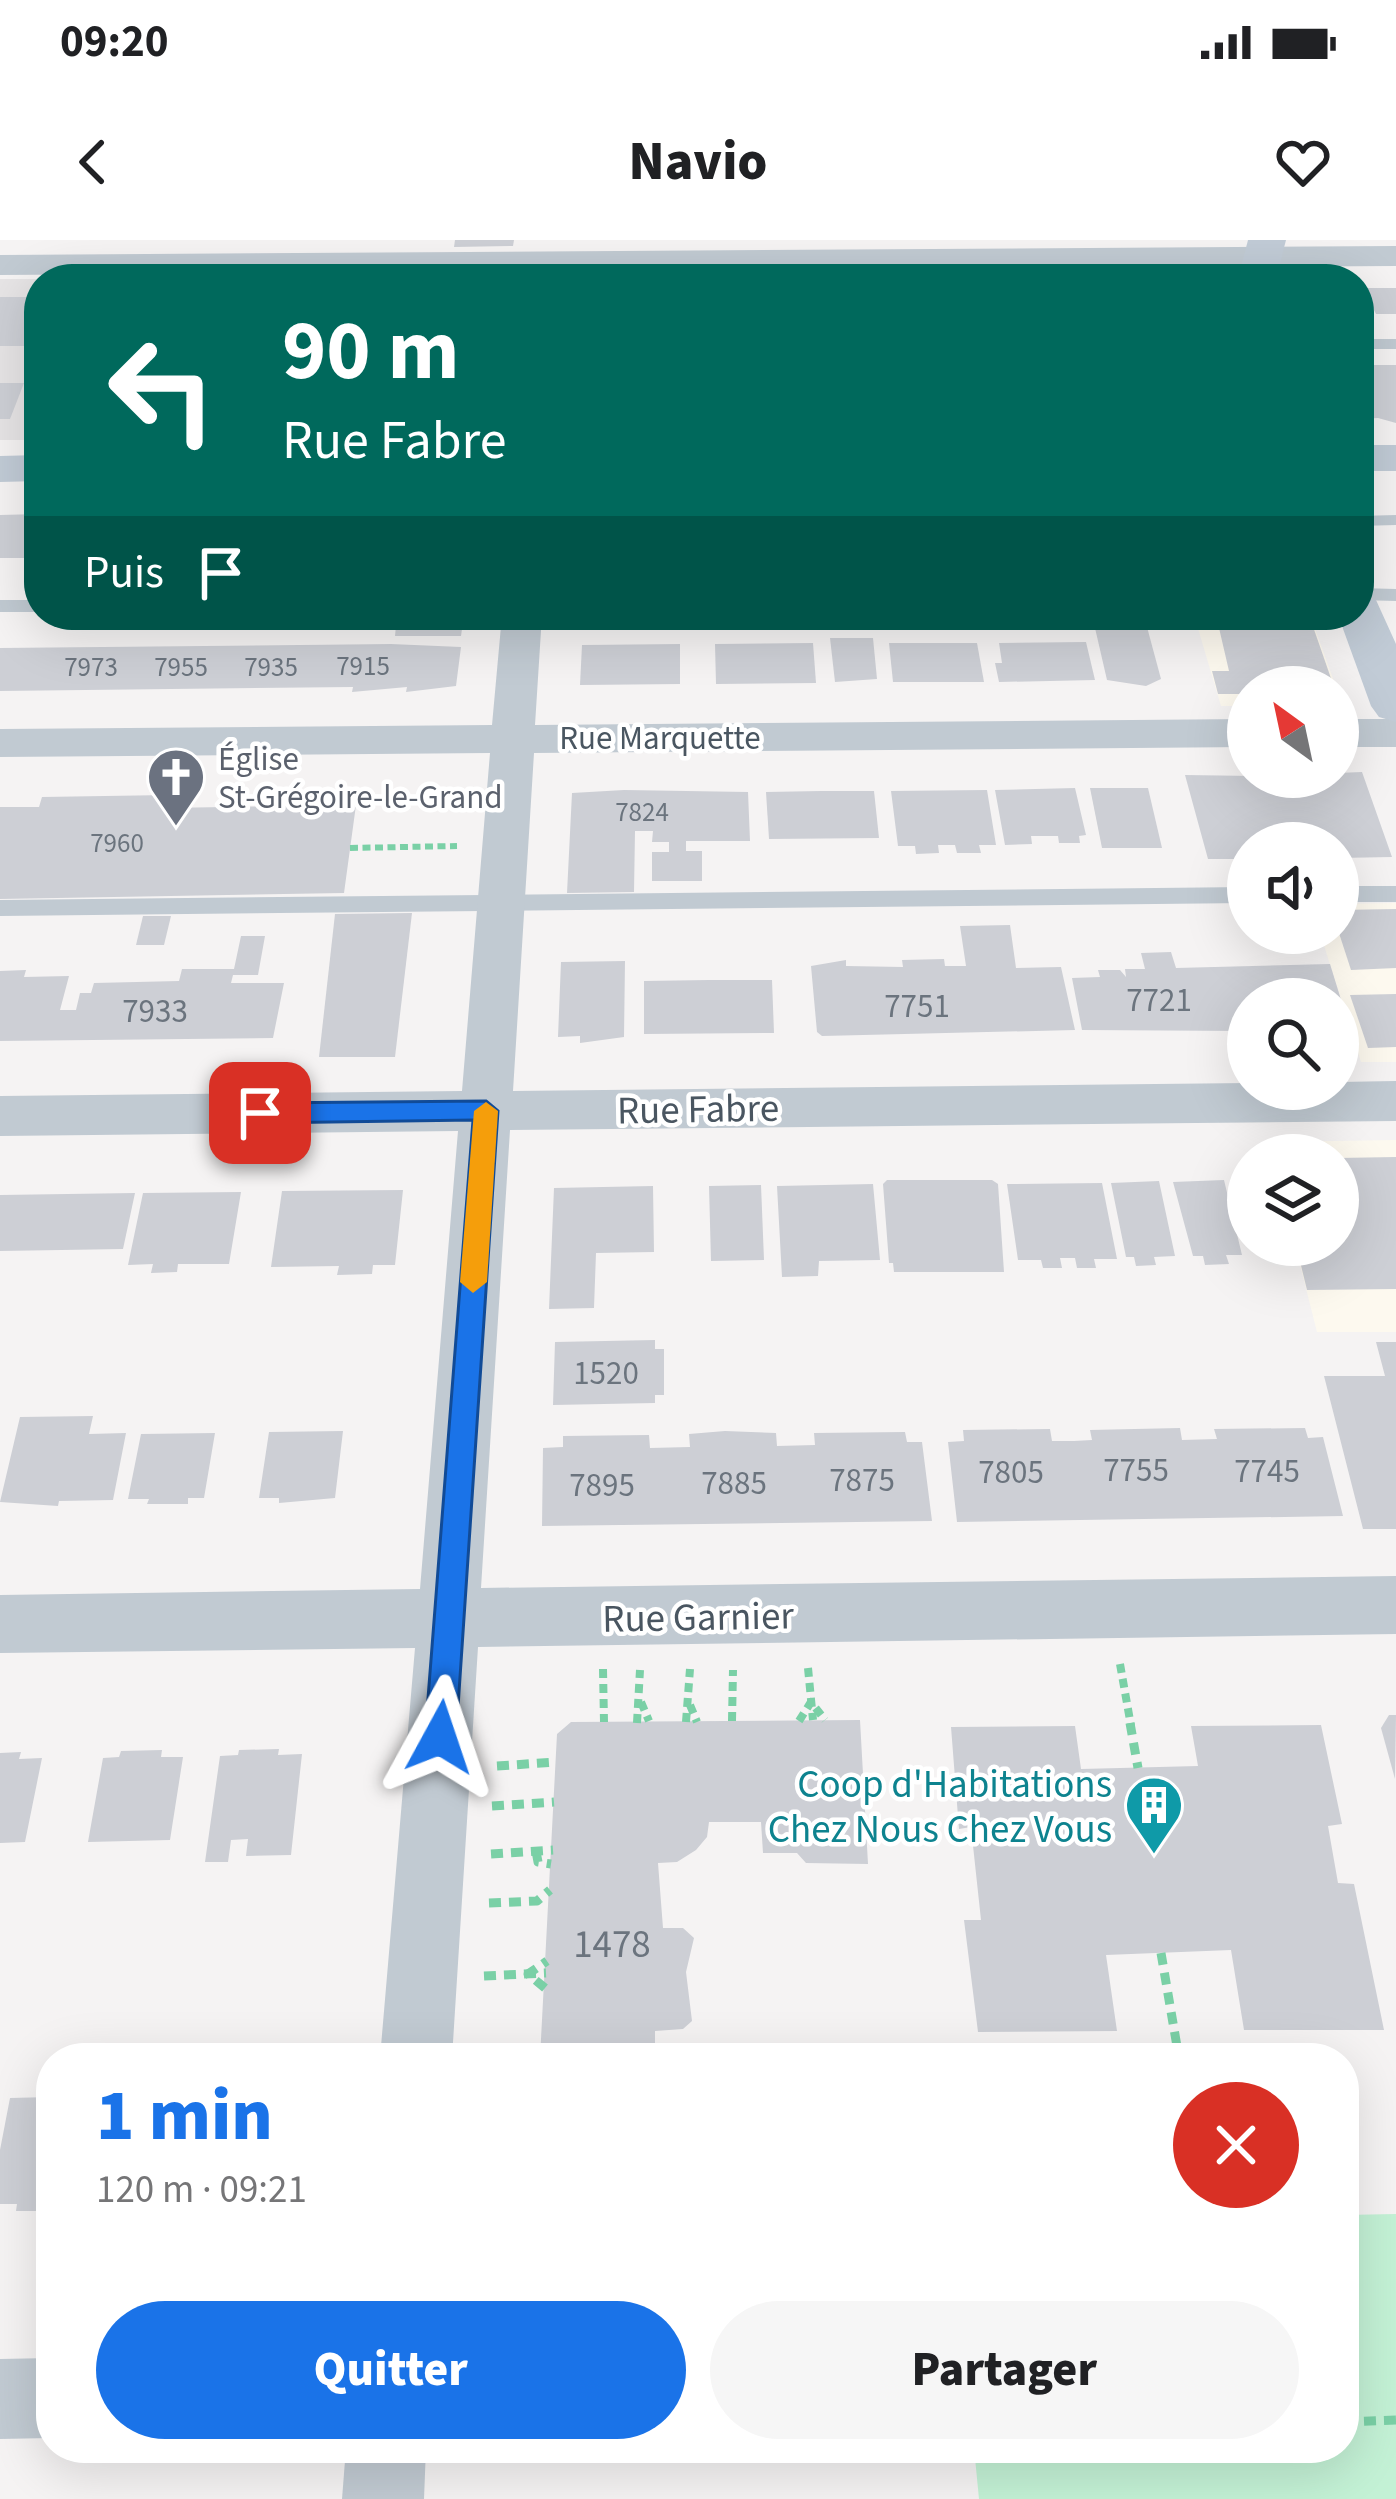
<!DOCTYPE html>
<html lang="fr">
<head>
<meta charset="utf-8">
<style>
	body { margin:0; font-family:"Source Sans 3",sans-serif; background:#f6f6f6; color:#202124; height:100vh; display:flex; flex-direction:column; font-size:45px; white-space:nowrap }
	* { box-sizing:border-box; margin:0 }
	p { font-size:39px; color:#757577 }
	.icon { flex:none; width:66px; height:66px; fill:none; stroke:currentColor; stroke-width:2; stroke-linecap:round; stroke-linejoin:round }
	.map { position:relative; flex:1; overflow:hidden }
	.details { position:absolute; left:36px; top:1803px; width:1323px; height:420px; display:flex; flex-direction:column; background:#fff; border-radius:48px; box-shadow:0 12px 48px #0002 }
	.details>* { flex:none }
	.banner { position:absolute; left:24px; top:24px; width:1350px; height:366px; border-radius:48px; box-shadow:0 12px 48px #0002; background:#00695c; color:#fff; overflow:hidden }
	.needle { width:78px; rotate:327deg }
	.controls { position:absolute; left:1227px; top:426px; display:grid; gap:24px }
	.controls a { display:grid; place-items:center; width:132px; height:132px; border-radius:50%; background:#fff; box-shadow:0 12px 48px #0002; font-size:60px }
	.pin { position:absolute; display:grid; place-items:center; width:102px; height:102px; color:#fff; margin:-51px; border-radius:24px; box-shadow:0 6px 18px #0006 }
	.me { position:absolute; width:132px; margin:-66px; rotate:5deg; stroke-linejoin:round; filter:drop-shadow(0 0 9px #0008) }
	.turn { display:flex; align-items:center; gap:42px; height:252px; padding:0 60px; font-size:54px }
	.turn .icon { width:156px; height:156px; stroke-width:2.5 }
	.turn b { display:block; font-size:84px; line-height:102px }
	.then { display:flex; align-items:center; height:114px; padding:0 60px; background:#0003; gap:24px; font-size:45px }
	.round { display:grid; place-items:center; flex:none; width:126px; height:126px; border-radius:63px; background:#f6f6f6 }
	.overview { display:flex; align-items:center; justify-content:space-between; height:204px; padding:0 60px }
	h1 { font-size:72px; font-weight:800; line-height:90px; color:#1a73e8 }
	.cta { display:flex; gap:24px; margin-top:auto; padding:24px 60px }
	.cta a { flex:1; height:138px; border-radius:72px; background:#1a73e8; color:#fff; font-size:48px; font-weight:800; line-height:138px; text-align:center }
	.cta a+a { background:#f6f6f6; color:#202124 }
	.status { display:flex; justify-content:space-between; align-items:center; height:84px; padding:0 60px; background:#fff; direction:ltr }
	.status svg { height:33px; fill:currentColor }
	header { display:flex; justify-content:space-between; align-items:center; height:156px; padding:0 60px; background:#fff; font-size:54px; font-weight:800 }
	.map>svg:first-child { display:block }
	.commercial { fill:#fdf9ef }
	.education { fill:#e6e4e5 }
	.green { fill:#c3f1d5 }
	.building { fill:#cdcfd5 }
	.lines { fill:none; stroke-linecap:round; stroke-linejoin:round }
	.path-far2 { stroke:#7ad0a6; stroke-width:6; stroke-dasharray:8 4.5; stroke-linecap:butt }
	.path-far1 { stroke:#7ad0a6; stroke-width:8; stroke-dasharray:9 6; stroke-linecap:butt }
	.path { stroke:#7ad0a6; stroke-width:9; stroke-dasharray:12 8; stroke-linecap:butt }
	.lane { fill:#c1cad2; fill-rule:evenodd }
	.street { fill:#c1cad2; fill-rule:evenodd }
	.secondary { fill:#c1cbd6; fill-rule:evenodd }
	.route { fill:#1a73e8; stroke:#114b97; stroke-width:3 }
	.slow { fill:#f59e0b }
	.labels { text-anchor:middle; stroke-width:9; stroke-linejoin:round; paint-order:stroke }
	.far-number-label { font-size:27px; fill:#6b747e }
	.far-street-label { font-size:33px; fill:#4a5661; stroke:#fff }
	.far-worship-label { font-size:33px; fill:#5b616d; stroke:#fff; text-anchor:start }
	.number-label { font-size:33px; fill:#6b747e }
	.street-label { font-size:39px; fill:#4a5661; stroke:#fff }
	.culture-label { font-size:39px; fill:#0d838f; stroke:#fff; text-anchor:end }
	.near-number-label { font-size:39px; fill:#6b747e }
</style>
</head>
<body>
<div class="status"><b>09:20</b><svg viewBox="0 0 49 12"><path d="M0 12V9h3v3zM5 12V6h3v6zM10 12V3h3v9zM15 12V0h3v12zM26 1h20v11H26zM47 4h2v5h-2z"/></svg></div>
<header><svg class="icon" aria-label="back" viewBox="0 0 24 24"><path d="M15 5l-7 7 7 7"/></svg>Navio<svg class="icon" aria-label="heart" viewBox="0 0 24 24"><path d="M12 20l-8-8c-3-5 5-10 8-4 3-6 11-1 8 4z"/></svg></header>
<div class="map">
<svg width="1396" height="2259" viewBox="0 0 1396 2259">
	<rect width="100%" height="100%" fill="#f5f3f3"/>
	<g class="commercial">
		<polygon points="1194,375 1310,375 1336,447 1248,447 1248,466 1221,466"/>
		<polygon points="1396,663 1396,822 1361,822 1320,693 1338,693 1338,664"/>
		<polygon points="1396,900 1396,1092 1317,1092 1295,1005 1338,1005 1338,915 1272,915 1269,902"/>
	</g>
	<rect class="education" x="0" y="39" width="39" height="161"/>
	<polygon class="green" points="1396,1974 1396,2259 979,2259 975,2218 465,2220 465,2208 1344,2208 1344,1975"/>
	<g class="building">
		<polygon points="455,0 514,0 513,6 454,7"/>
		<polygon points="1363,48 1396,48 1396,74 1376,74"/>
		<rect x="0" y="57" width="39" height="49"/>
		<polygon points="1359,125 1396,125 1396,183 1378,178 1359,179"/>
		<polygon points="0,143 24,143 10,179 0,179"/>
		<polygon points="39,274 39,318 0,318 0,275"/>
		<polygon points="397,375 464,375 461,396 395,396"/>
		<polygon points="1216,375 1309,375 1334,447 1248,447 1248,454 1218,454 1212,431 1229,431"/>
		<polygon points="1147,387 1161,439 1146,446 1107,440 1095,388"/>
		<polygon points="830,398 873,398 877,439 835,442"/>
		<polygon points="1086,402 1095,440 999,442 995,423 1002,423 999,403"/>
		<polygon points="813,403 816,443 716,444 715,404"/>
		<polygon points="889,403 977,403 984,442 893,442"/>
		<polygon points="391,404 461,407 456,446 406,452 407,447 352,452 353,447 0,451 0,408"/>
		<polygon points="680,404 680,444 580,445 582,405"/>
		<polygon points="1362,532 1392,617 1338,618 1338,603 1248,603 1248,619 1208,619 1185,535 1338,537 1338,533"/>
		<polygon points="1075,548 1086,595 1079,596 1080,603 1059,603 1058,596 1031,596 1032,604 1005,605 995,550"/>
		<polygon points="1090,548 1148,548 1162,608 1102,608"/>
		<polygon points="624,550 748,552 750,601 686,601 686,611 702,611 702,641 652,641 652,612 669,612 669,602 652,602 653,591 635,591 634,652 567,653 572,553"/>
		<polygon points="987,550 996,605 979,605 981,613 957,613 955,605 938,605 939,613 916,614 915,606 898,606 891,551"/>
		<polygon points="821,551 874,551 879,598 769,599 766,552"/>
		<polygon points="168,555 165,568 356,565 344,653 0,659 0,567 39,567 42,557"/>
		<polygon points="1396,669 1396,728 1351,730 1338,690 1338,670"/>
		<polygon points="412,673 395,817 319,817 335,674"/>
		<polygon points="143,676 171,676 164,705 136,705"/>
		<polygon points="1010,685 1016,728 1061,727 1075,790 822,796 817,792 811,726 846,720 846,726 903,727 902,720 944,719 945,726 966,726 960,686"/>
		<polygon points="241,696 265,696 258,735 233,735 231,743 284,743 273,798 0,801 0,731 26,730 24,737 69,736 60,770 76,770 80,753 91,753 94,743 179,741 182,729 234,729"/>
		<polygon points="1171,712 1176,728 1330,724 1350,789 1338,789 1338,759 1248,759 1248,787 1243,791 1082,790 1072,738 1100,737 1098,730 1120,730 1126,737 1125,729 1145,729 1141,713"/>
		<polygon points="625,721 624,797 580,803 580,796 558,797 561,722"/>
		<polygon points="709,740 772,740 774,793 644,794 644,741"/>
		<polygon points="1396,754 1396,807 1368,808 1350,755"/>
		<polygon points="1396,917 1396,1049 1307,1050 1296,1005 1338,1005 1338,918"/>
		<polygon points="887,940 992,940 998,944 1004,1032 894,1032 893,1023 889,1023 883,944"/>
		<polygon points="1224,940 1242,1015 1226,1015 1229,1024 1205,1025 1203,1016 1193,1016 1173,942"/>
		<polygon points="1159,941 1175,1016 1154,1017 1156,1025 1136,1026 1134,1017 1126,1017 1111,943"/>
		<polygon points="1102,943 1117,1019 1094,1019 1096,1028 1077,1028 1075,1018 1060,1018 1062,1028 1043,1028 1041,1020 1018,1020 1007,944"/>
		<polygon points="873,944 880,1020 819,1021 818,1036 782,1037 777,946"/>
		<polygon points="761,945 764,1020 711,1021 709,946"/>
		<polygon points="653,946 654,1012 596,1013 594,1068 549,1069 554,948"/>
		<polygon points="403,950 395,1025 373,1025 372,1034 337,1035 339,1026 271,1027 282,951"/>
		<polygon points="241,952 229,1024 178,1024 177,1032 151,1033 153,1024 128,1025 143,953"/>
		<polygon points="135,953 123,1009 0,1011 0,955"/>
		<polygon points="655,1100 655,1109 664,1109 664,1155 655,1155 655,1163 553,1165 555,1102"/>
		<polygon points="1376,1102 1396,1102 1396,1289 1363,1289 1324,1136 1385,1136"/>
		<polygon points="93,1176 89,1194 126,1193 113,1260 59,1261 58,1266 0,1262 20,1177"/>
		<polygon points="1180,1188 1182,1200 1217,1199 1214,1189 1305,1188 1308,1198 1323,1197 1343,1276 957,1282 948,1202 964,1201 963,1190 1050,1189 1052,1201 1074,1201 1092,1200 1090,1190"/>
		<polygon points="343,1191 335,1258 279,1263 279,1258 259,1258 269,1192"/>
		<polygon points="725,1191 776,1193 777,1206 815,1205 814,1193 905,1192 907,1202 922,1202 932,1281 542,1286 543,1208 563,1207 563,1196 649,1195 650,1208 690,1207 689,1194"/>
		<polygon points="215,1193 204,1258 188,1258 188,1264 147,1264 149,1259 128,1259 141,1194"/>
		<polygon points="1389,1475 1396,1475 1395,1539 1381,1488"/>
		<polygon points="860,1480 868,1624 806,1623 797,1613 763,1613 761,1582 709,1582 707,1597 696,1610 677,1622 658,1623 663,1688 683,1688 694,1698 686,1732 692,1781 683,1789 655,1791 655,1818 540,1818 557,1494 571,1482"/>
		<polygon points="1321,1485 1342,1584 1328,1586 1338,1643 1354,1644 1384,1790 1244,1790 1231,1710 1106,1715 1117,1791 978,1792 964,1680 981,1680 971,1587 959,1589 951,1487 1075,1486 1081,1529 1198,1526 1191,1486"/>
		<polygon points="279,1509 278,1515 302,1514 291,1615 246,1616 248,1599 231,1600 228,1622 205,1622 220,1516 238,1515 239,1510"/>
		<polygon points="162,1510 161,1517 183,1517 170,1600 88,1602 103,1518 119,1517 121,1511"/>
		<polygon points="21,1512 19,1519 42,1518 25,1602 0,1603 0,1513"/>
		<polygon points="51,1857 51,1971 16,1971 17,1964 0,1964 0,1910 10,1858"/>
	</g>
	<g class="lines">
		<polyline class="path-far2" points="350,608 457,606"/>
		<g class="path-far1">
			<polyline points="1120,1424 1131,1486"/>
			<polyline points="808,1428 813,1480"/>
			<polyline points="603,1429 604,1482"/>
			<polyline points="641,1462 649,1481"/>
			<polyline points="690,1465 697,1482"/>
			<polyline points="732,1481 733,1430"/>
			<polyline points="799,1481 811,1462 825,1480"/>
			<polyline points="686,1482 690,1429"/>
			<polyline points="637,1483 640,1430"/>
		</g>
		<g class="path">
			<polyline points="1130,1483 1138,1528"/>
			<polyline points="497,1526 556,1522"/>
			<polyline points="492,1566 554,1562"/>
			<polyline points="536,1611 538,1622 551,1624"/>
			<polyline points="491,1614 553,1610"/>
			<polyline points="489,1663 537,1661 550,1650"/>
			<polyline points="1161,1713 1179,1818"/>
			<polyline points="484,1736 546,1733"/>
			<polyline points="545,1748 528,1734 547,1721"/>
			<polyline points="528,1818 540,1809"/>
			<polyline points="1344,2182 1396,2180"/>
		</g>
		<g class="lane">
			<rect x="1359" y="99" width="37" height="10"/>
			<polygon points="1396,275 1396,285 1359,286 1359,276"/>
			<polygon points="1359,348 1396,349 1396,361 1359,360"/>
			<rect x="0" y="360" width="39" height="12"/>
			<rect x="1338" y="646" width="58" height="16"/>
			<polygon points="1248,647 1248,663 0,676 0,660"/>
		</g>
		<g class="street">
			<polygon points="1396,6 1396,26 0,35 0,15"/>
			<polygon points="502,375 542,375 535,485 1248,479 1248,507 534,513 513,851 1248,843 1248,849 1338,849 1338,842 1396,841 1396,881 510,890 481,1348 1396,1336 1396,1394 478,1407 452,1818 380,1818 415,1408 0,1413 0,1355 420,1349 458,891 0,896 0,856 462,851 490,513 0,517 0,489 492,485"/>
			<rect x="1338" y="479" width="58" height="28"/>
			<polygon points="51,2118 51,2198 0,2199 0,2119"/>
			<polygon points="346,2208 426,2208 424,2259 342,2259"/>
		</g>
		<g class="secondary">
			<polygon points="1248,0 1286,0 1276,39 1238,39"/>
			<rect x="1359" y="205" width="37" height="26"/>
			<polygon points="39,215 39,241 0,242 0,216"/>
			<polygon points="1359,356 1376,360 1396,404 1396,482 1379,477 1371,466 1338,375 1359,375"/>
		</g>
	</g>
	<polygon class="route" points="486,861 498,871 456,1497 451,1508 440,1513 429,1508 425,1497 473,880 260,883 248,873 260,863"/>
	<polygon class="slow" points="486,862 498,871 487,1042 473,1053 460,1042 474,871"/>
	<defs>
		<symbol id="church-pin" viewBox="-11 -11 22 30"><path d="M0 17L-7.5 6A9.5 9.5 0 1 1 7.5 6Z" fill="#6b7280" stroke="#fff"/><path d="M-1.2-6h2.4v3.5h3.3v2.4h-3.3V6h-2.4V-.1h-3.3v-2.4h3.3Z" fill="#fff"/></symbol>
		<symbol id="building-pin" viewBox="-11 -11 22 30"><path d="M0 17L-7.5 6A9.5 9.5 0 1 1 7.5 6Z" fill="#0f9aa8" stroke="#fff"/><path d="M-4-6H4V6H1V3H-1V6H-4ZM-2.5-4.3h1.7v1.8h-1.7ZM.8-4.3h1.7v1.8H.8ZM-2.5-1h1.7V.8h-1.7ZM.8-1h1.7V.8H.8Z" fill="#fff"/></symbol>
	</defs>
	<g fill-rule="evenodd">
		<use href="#church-pin" x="143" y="504" width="66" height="90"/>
		<use href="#building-pin" x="1121" y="1532" width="66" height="90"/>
	</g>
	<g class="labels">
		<g class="far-number-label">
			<text x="363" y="435">7915</text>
			<text x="91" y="436">7973</text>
			<text x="181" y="436">7955</text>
			<text x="271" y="436">7935</text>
			<text x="642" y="581">7824</text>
			<text x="117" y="612">7960</text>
		</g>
		<g class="far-street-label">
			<text x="660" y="509">Rue Marquette</text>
		</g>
		<g class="far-worship-label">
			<text x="218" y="530">Église<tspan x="218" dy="38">St-Grégoire-le-Grand</tspan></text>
		</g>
		<g class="number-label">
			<text x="1159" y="771">7721</text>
			<text x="917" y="777">7751</text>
			<text x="155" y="782">7933</text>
			<text x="606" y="1144">1520</text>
			<text x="1136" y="1241">7755</text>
			<text x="1267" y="1242">7745</text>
			<text x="1011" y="1243">7805</text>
			<text x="862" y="1251">7875</text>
			<text x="734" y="1254">7885</text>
			<text x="602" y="1256">7895</text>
		</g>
		<g class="street-label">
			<text transform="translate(698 868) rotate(-1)" y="14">Rue Fabre</text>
			<text transform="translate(698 1376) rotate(-1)" y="14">Rue Garnier</text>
		</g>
		<g class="culture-label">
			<text x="1112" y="1557">Coop d'Habitations<tspan x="1112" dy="45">Chez Nous Chez Vous</tspan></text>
		</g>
		<g class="near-number-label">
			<text x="612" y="1717">1478</text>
		</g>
	</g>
</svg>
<div class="controls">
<a><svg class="needle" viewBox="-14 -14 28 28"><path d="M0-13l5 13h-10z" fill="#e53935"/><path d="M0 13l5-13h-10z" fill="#757577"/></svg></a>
<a><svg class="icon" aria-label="sound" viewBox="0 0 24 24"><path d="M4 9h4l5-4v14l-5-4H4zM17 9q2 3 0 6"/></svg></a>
<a><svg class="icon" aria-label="search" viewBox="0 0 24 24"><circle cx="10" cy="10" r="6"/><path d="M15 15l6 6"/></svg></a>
<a><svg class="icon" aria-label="layers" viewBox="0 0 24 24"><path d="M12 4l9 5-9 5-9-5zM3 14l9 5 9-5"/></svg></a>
</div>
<div class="pin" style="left:260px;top:873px;background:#d93025"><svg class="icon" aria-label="arrive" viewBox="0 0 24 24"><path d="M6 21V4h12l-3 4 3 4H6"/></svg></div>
<svg class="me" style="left:440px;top:1497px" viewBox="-20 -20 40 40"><path d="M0-17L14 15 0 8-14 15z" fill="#1a73e8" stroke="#fff" stroke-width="4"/></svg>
<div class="banner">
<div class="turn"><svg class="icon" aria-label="left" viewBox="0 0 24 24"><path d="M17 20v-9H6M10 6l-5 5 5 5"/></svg><div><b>90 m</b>Rue Fabre</div></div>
<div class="then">Puis<svg class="icon" aria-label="arrive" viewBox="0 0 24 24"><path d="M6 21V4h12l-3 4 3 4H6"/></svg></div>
</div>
<section class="details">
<div class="overview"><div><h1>1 min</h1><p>120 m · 09:21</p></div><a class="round" style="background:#d93025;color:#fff"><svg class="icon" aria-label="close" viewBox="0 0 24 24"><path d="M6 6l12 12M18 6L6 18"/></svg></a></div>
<div class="cta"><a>Quitter</a><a>Partager</a></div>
</section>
</div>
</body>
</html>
